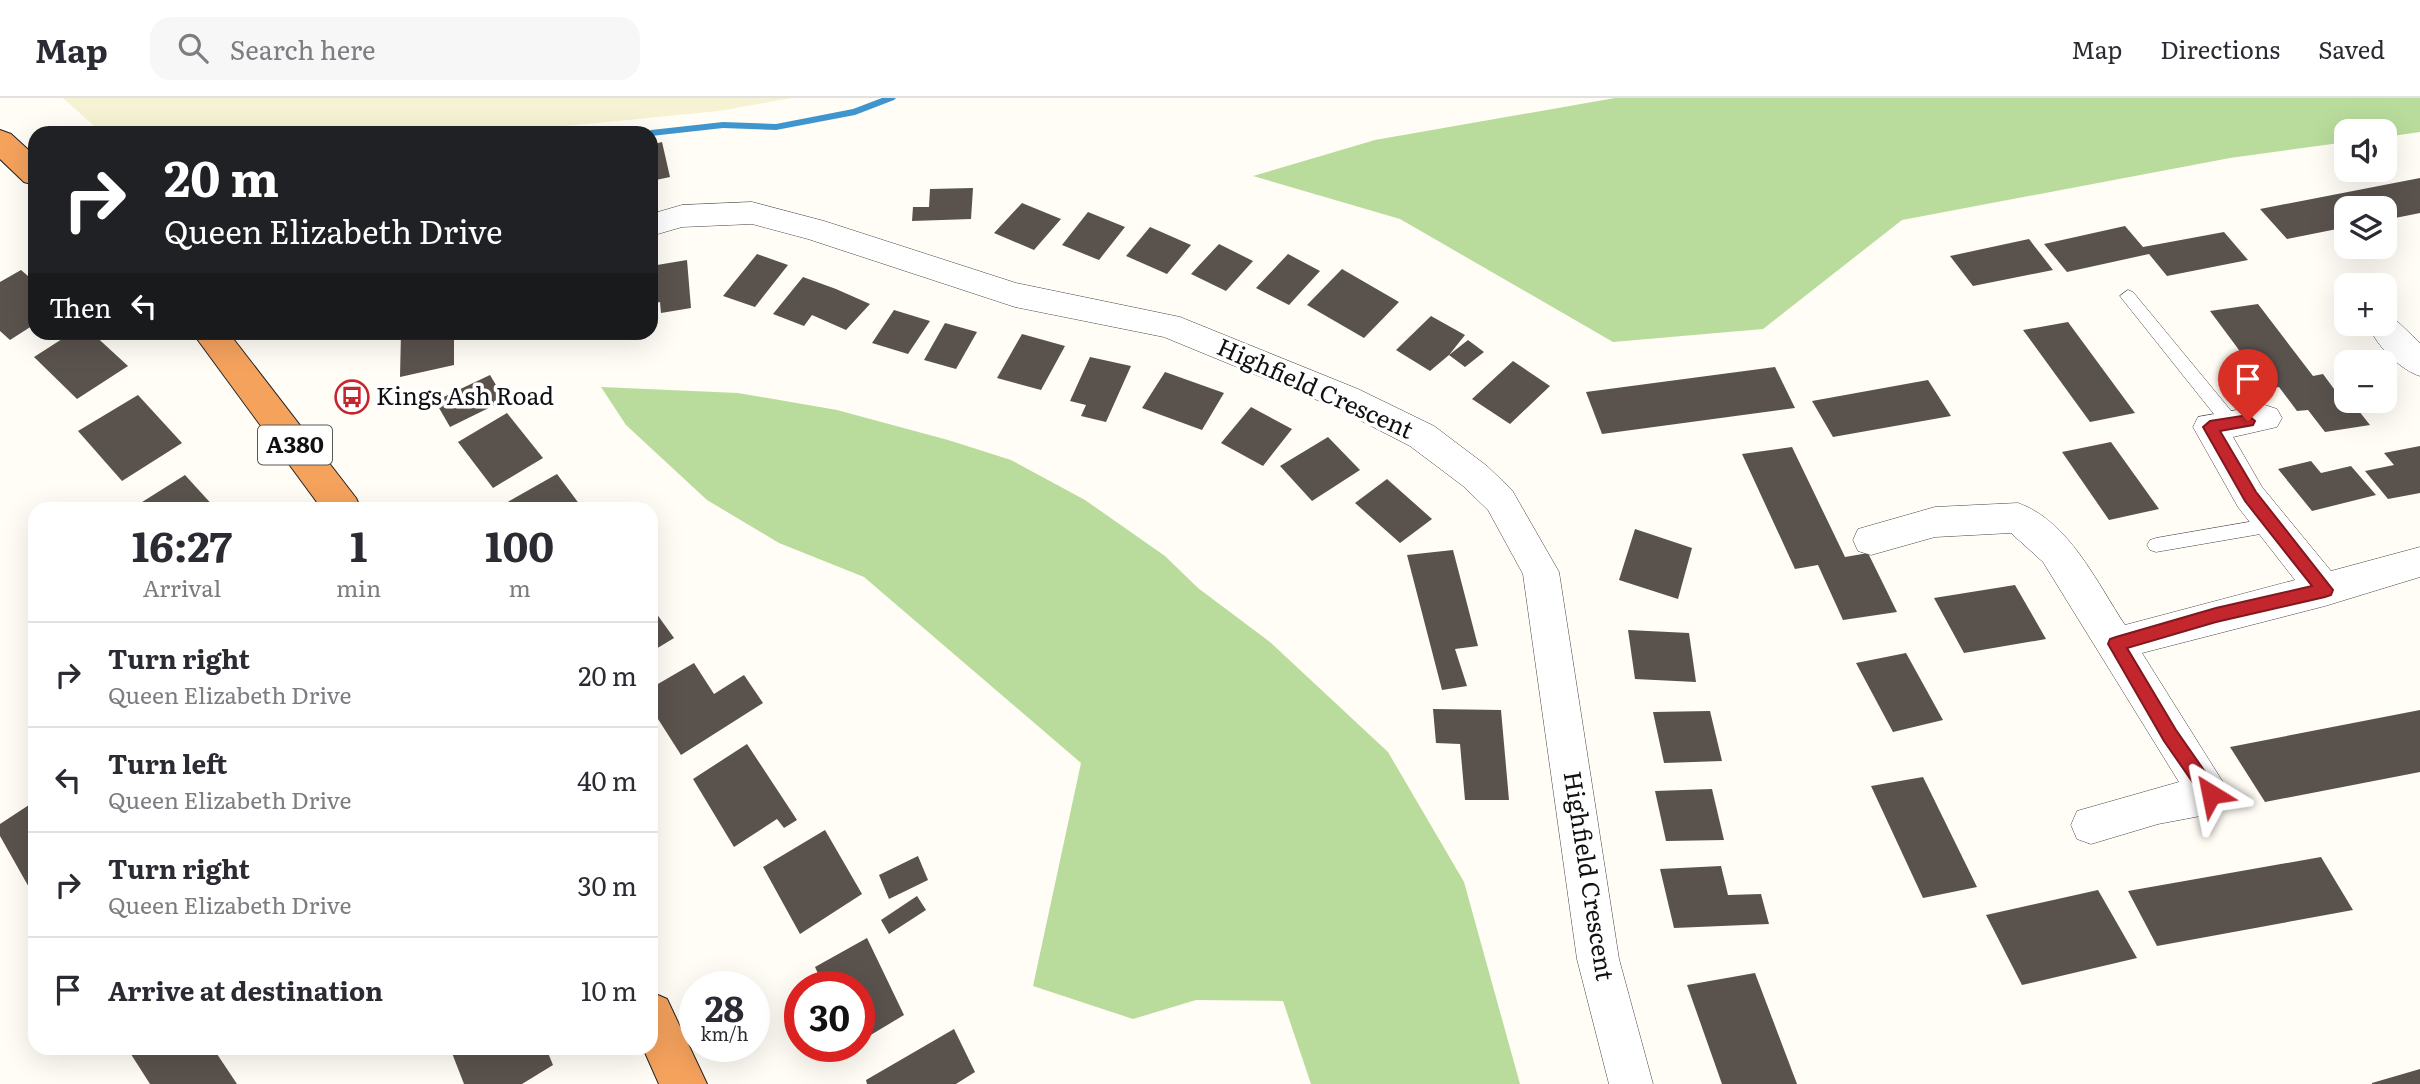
<!DOCTYPE html>
<html lang="en">
<head>
<meta charset="utf-8">
<style>
	body { margin:0; font-family:Literata,serif; background:#f7f7f7; color:#2b2b33; height:100vh; display:flex; flex-direction:column; font-size:26px; white-space:nowrap }
	* { box-sizing:border-box; margin:0 }
	p { font-size:23px; color:#7c7c81 }
	.icon { flex:none; width:38px; height:38px; fill:none; stroke:currentColor; stroke-width:2; stroke-linecap:round; stroke-linejoin:round }
	.map { position:relative; flex:1; overflow:hidden }
	.details { position:absolute; left:28px; top:404px; width:630px; height:553px; display:flex; flex-direction:column; background:#fff; border-radius:21px; box-shadow:0 7px 28px #0002 }
	.details>* { flex:none }
	.guide { position:absolute; left:28px; top:28px; width:630px; height:214px; border-radius:21px; box-shadow:0 7px 28px #0002; background:#202124; color:#fff; overflow:hidden }
	.buttons { position:absolute; left:2334px; top:21px; display:grid; gap:14px }
	.buttons a { display:grid; place-items:center; width:63px; height:63px; border-radius:14px; background:#fff; box-shadow:0 7px 28px #0002; font-size:35px }
	.speed { position:absolute; left:679px; top:873px; display:flex; gap:14px; font-size:35px; font-weight:700; text-align:center }
	.speed>* { display:grid; place-content:center; width:91px; height:91px; border-radius:50%; background:#fff; box-shadow:0 7px 28px #0002; line-height:1 }
	.speed small { font-size:18px; font-weight:400 }
	.speed .limit { border:10px solid #d22; background:#fff; color:#111 }
	.pin { position:absolute; display:grid; place-items:center; width:60px; height:60px; color:#fff; margin:-72px -30px; border-radius:50% 50% 50% 0; rotate:-45deg; box-shadow:0 0 7px #0007 }
	.pin .icon { rotate:45deg }
	.me { position:absolute; width:77px; margin:-38px; rotate:325deg; stroke-linejoin:round; filter:drop-shadow(0 0 5px #0008) }
	.turn { display:flex; align-items:center; gap:24px; height:147px; padding:0 21px; font-size:32px }
	.turn .icon { width:91px; height:91px; stroke-width:2.5 }
	.turn b { display:block; font-size:49px; line-height:60px }
	.then { display:flex; align-items:center; height:66px; padding:0 21px; background:#0003; gap:14px; font-size:26px }
	.eta { display:flex; justify-content:space-evenly; align-items:center; height:119px; text-align:center }
	.eta b { font-size:42px; font-weight:700; line-height:49px }
	ul { padding:0; list-style:none }
	li { display:flex; align-items:center; gap:21px; height:105px; padding:0 21px; border-top:2px solid #e1e1e2 }
	li div { flex:1 }
	li b { display:block; font-size:26px }
	li em { font-style:normal }
	header { display:flex; align-items:center; gap:42px; box-sizing:border-box; height:98px; padding:0 35px; background:#fff; border-bottom:2px solid #e1e1e2 }
	header strong { font-size:33px }
	nav { display:flex; gap:38px; margin-inline-start:auto; font-size:24px }
	.search { width:490px; height:63px; background:#f7f7f7; display:flex; align-items:center; gap:18px; box-sizing:border-box; padding:0 24px; border-radius:21px; color:#7c7c81; font-size:26px }
	.map>svg:first-child { display:block }
	.farmland { fill:#f6f3d4 }
	.forest { fill:#b9dc9c }
	.lines { fill:none; stroke-linecap:round; stroke-linejoin:round }
	.stream { fill:#3f96cf; fill-rule:evenodd }
	.building { fill:#5a524d }
	.lane-casing { stroke:#444; stroke-width:1 }
	.street-casing { stroke:#444; stroke-width:1 }
	.highway-casing { stroke:#222; stroke-width:2 }
	.lane { fill:#fff; fill-rule:evenodd }
	.street { fill:#fff; fill-rule:evenodd }
	.highway { fill:#f5a25d; fill-rule:evenodd }
	.route { fill:#c4262e; stroke:#7f191e; stroke-width:2 }
	.labels { text-anchor:middle; stroke-width:7; stroke-linejoin:round; paint-order:stroke }
	.shield { fill:#fff; stroke:#585858; stroke-width:2 }
	.shield-label { font-size:23px; font-weight:bold; fill:#111 }
	.street-label { font-size:24px; fill:#111; stroke:#fff }
	.poi-label { font-size:24px; fill:#111; stroke:#fff; text-anchor:start }
</style>
</head>
<body>
<header>
<strong>Map</strong>
<div class="search"><svg class="icon" aria-label="search" viewBox="0 0 24 24"><circle cx="10" cy="10" r="6"/><path d="M15 15l6 6"/></svg>Search here</div>
<nav><a>Map</a><a>Directions</a><a>Saved</a></nav>
</header>
<div class="map">
<svg width="2420" height="986" viewBox="0 0 2420 986">
	<rect width="100%" height="100%" fill="#fffdf5"/>
	<polygon class="farmland" points="63,0 792,0 719,13 494,35 102,35"/>
	<g class="forest">
		<polygon points="1615,0 2420,0 2420,34 2385,39 2385,33 2347,33 2347,44 2230,60 1902,122 1763,231 1613,244 1400,121 1253,78 1375,42"/>
		<polygon points="601,289 738,295 837,312 948,342 1011,362 1085,402 1165,458 1198,490 1270,544 1388,654 1464,784 1520,986 1311,986 1283,903 1196,902 1133,921 1033,888 1081,665 864,479 779,445 707,402 626,327"/>
	</g>
	<g class="lines">
		<polygon class="stream" points="882,0 896,0 894,2 855,17 776,32 723,30 651,38 651,35 646,35 651,32 723,24 776,26 853,11"/>
	</g>
	<g class="building">
		<polygon points="662,44 670,79 651,83 651,47"/>
		<polygon points="2420,80 2420,115 2385,122 2385,110 2347,110 2347,129 2287,141 2260,111"/>
		<polygon points="973,90 971,121 912,123 913,109 929,109 930,91"/>
		<polygon points="1022,105 1061,121 1034,152 994,135"/>
		<polygon points="1088,114 1125,129 1099,162 1062,147"/>
		<polygon points="2125,128 2143,149 2224,134 2248,162 2167,178 2149,156 2067,174 2044,146"/>
		<polygon points="1150,129 1191,147 1167,176 1126,158"/>
		<polygon points="2029,141 2053,172 1973,188 1950,158"/>
		<polygon points="1219,146 1253,163 1226,193 1191,176"/>
		<polygon points="757,156 788,167 755,209 723,198"/>
		<polygon points="1288,156 1320,173 1289,207 1256,190"/>
		<polygon points="687,162 691,210 661,215 660,204 651,206 651,168"/>
		<polygon points="1342,171 1399,204 1364,240 1307,207"/>
		<polygon points="21,172 35,184 35,226 10,242 0,233 0,184"/>
		<polygon points="803,179 836,191 870,206 846,232 812,217 804,228 773,216"/>
		<polygon points="2258,206 2313,278 2323,276 2340,299 2347,298 2347,303 2351,303 2370,327 2325,334 2308,312 2297,313 2279,289 2268,291 2210,213"/>
		<polygon points="894,212 930,223 908,256 872,245"/>
		<polygon points="1431,218 1465,237 1449,257 1468,242 1484,254 1465,269 1449,257 1430,273 1396,252"/>
		<polygon points="2068,224 2135,315 2090,324 2023,232"/>
		<polygon points="945,225 977,234 956,271 924,262"/>
		<polygon points="73,234 91,234 128,268 77,301 34,259"/>
		<polygon points="401,234 454,234 454,267 400,279"/>
		<polygon points="1022,236 1065,248 1041,292 997,280"/>
		<polygon points="1090,259 1131,268 1106,324 1081,318 1086,307 1070,303"/>
		<polygon points="1513,263 1550,288 1510,326 1472,301"/>
		<polygon points="1775,269 1795,310 1602,336 1586,294"/>
		<polygon points="1165,274 1224,295 1202,332 1142,310"/>
		<polygon points="490,277 505,302 450,329 435,303"/>
		<polygon points="1928,282 1951,318 1833,339 1812,303"/>
		<polygon points="138,297 182,345 122,383 78,333"/>
		<polygon points="1251,309 1292,331 1263,368 1221,345"/>
		<polygon points="507,315 543,360 493,390 458,344"/>
		<polygon points="1328,339 1360,372 1312,403 1280,368"/>
		<polygon points="2111,344 2159,411 2109,422 2062,354"/>
		<polygon points="2420,348 2420,395 2388,401 2365,373 2394,367 2384,355"/>
		<polygon points="1792,349 1845,459 1868,455 1897,514 1843,522 1818,467 1795,471 1742,356"/>
		<polygon points="2311,363 2321,375 2351,368 2376,397 2312,413 2278,371"/>
		<polygon points="557,376 583,411 510,411 506,405"/>
		<polygon points="185,377 216,411 131,411"/>
		<polygon points="1387,381 1432,421 1400,445 1355,405"/>
		<polygon points="1635,431 1692,450 1678,501 1619,482"/>
		<polygon points="1453,452 1478,548 1455,551 1467,588 1442,592 1407,457"/>
		<polygon points="2015,487 2046,541 1964,555 1934,500"/>
		<polygon points="651,508 674,540 651,554"/>
		<polygon points="1628,532 1689,535 1696,584 1635,581"/>
		<polygon points="1906,555 1943,622 1893,634 1856,565"/>
		<polygon points="694,565 714,596 744,577 763,605 681,657 651,610 651,590"/>
		<polygon points="1433,611 1501,612 1509,702 1465,702 1460,646 1436,645"/>
		<polygon points="2420,612 2420,674 2265,704 2230,649"/>
		<polygon points="1710,613 1722,663 1664,665 1653,614"/>
		<polygon points="747,646 797,722 784,730 777,721 734,749 693,681"/>
		<polygon points="1923,679 1977,789 1923,800 1871,688"/>
		<polygon points="1712,691 1724,742 1666,743 1655,693"/>
		<polygon points="35,703 35,800 0,738 0,726"/>
		<polygon points="825,732 862,796 800,836 763,769"/>
		<polygon points="918,758 928,782 889,801 879,777"/>
		<polygon points="2321,759 2353,812 2157,848 2128,793"/>
		<polygon points="1721,768 1728,797 1761,796 1769,826 1674,830 1660,771"/>
		<polygon points="2098,792 2137,860 2022,887 1986,817"/>
		<polygon points="917,798 926,812 889,836 881,822"/>
		<polygon points="867,840 904,917 859,944 859,889 824,889 815,869"/>
		<polygon points="1755,875 1797,986 1722,986 1687,887"/>
		<polygon points="954,931 975,974 956,986 867,986 866,982"/>
		<polygon points="127,950 213,950 237,986 150,986"/>
		<polygon points="450,950 546,950 553,967 522,986 464,986"/>
		<polygon points="2420,971 2420,986 2372,986 2372,985"/>
	</g>
	<g class="lines">
		<defs>
			<g id="lane">
				<polygon points="2128,192 2133,194 2237,320 2239,325 2237,330 2225,330 2123,202 2120,198"/>
				<polygon points="2272,420 2278,422 2280,427 2278,432 2272,434 2156,454 2150,452 2147,447 2150,442 2156,440"/>
			</g>
			<g id="street">
				<polygon points="752,104 824,123 1016,185 1180,219 1358,291 1434,328 1487,368 1512,392 1559,474 1619,861 1653,986 1609,986 1577,861 1523,476 1488,412 1463,388 1410,348 1334,309 1164,239 1015,209 808,141 752,126 682,129 651,138 651,116 682,107"/>
				<path d="M2385 221 2398 224 2420 245V278C2401 272 2380 251 2371 233L2375 226H2385Z"/>
				<path d="M2265 307 2277 311 2282 320 2277 329 2233 339 2262 389 2331 473 2420 449V479L2325 508 2142 555 2231 697 2225 710 2211 716 2158 726 2091 746 2077 741 2071 727 2077 713 2179 684 2043 464 2011 435 1935 439 1871 457 1858 453 1853 442 1858 431 1935 409 2018 405C2069 423 2097 485 2125 527L2295 482 2238 409 2193 329 2198 319Z"/>
			</g>
			<g id="highway">
				<polygon points="0,32 11,36 35,58 35,87 24,84 0,61"/>
				<polygon points="192,234 228,234 356,400 361,411 322,411"/>
				<polygon points="651,894 667,901 707,986 659,986 643,950 651,950"/>
			</g>
		</defs>
		<use href="#lane" class="lane-casing"/>
		<use href="#street" class="street-casing"/>
		<use href="#highway" class="highway-casing"/>
		<use href="#lane" class="lane"/>
		<use href="#street" class="street"/>
		<use href="#highway" class="highway"/>
	</g>
	<polygon class="route" points="2248,317 2255,323 2253,327 2220,333 2256,394 2333,492 2331,497 2325,499 2216,524 2127,550 2176,632 2217,691 2220,696 2217,702 2211,705 2205,702 2164,643 2108,546 2110,541 2116,539 2216,510 2312,488 2245,403 2203,329 2210,323"/>
	<defs>
		<symbol id="bus-ring" viewBox="-11 -11 22 22"><circle r="9.5" fill="#fff" stroke="#c4262e" stroke-width="1.5"/><path d="M-5-6H5V4H4V6H2V4H-2V6H-4V4H-5ZM-3.5-4V0h7V-4ZM-3.5 1.2v1.5H-2V1.2ZM2 1.2v1.5H3.5V1.2Z" fill="#c4262e"/></symbol>
	</defs>
	<g fill-rule="evenodd">
		<use href="#bus-ring" x="333" y="280" width="38" height="38"/>
	</g>
	<g class="labels">
		<rect class="shield" x="258" y="327.5" width="74" height="39" rx="5"/>
		<g class="shield-label">
			<text x="295" y="355">A380</text>
		</g>
		<g class="street-label">
			<text transform="translate(1315 291) rotate(24)" y="8">Highfield Crescent</text>
			<text transform="translate(1588 778) rotate(81)" y="8">Highfield Crescent</text>
		</g>
		<g class="poi-label">
			<text x="376" y="307">Kings Ash Road</text>
		</g>
	</g>
</svg>
<div class="buttons">
<a><svg class="icon" aria-label="sound" viewBox="0 0 24 24"><path d="M4 9h4l5-4v14l-5-4H4zM17 9q2 3 0 6"/></svg></a>
<a><svg class="icon" aria-label="layers" viewBox="0 0 24 24"><path d="M12 4l9 5-9 5-9-5zM3 14l9 5 9-5"/></svg></a>
<a>+</a>
<a>−</a>
</div>
<div class="speed"><div>28<small>km/h</small></div><div class="limit">30</div></div>
<div class="pin" style="left:2248px;top:323px;background:#d93025"><svg class="icon" aria-label="arrive" viewBox="0 0 24 24"><path d="M6 21V4h12l-3 4 3 4H6"/></svg></div>
<svg class="me" style="left:2211px;top:696px" viewBox="-20 -20 40 40"><path d="M0-17L14 15 0 8-14 15z" fill="#c4262e" stroke="#fff" stroke-width="4"/></svg>
<div class="guide">
<div class="turn"><svg class="icon" aria-label="right" viewBox="0 0 24 24"><path d="M7 20v-9h11M14 6l5 5-5 5"/></svg><div><b>20 m</b>Queen Elizabeth Drive</div></div>
<div class="then">Then<svg class="icon" aria-label="left" viewBox="0 0 24 24"><path d="M17 20v-9H6M10 6l-5 5 5 5"/></svg></div>
</div>
<section class="details">
<div class="eta">
<div><b>16:27</b><p>Arrival</p></div>
<div><b>1</b><p>min</p></div>
<div><b>100</b><p>m</p></div>
</div>
<ul>
<li><svg class="icon" aria-label="right" viewBox="0 0 24 24"><path d="M7 20v-9h11M14 6l5 5-5 5"/></svg><div><b>Turn right</b><p>Queen Elizabeth Drive</p></div><em>20 m</em></li>
<li><svg class="icon" aria-label="left" viewBox="0 0 24 24"><path d="M17 20v-9H6M10 6l-5 5 5 5"/></svg><div><b>Turn left</b><p>Queen Elizabeth Drive</p></div><em>40 m</em></li>
<li><svg class="icon" aria-label="right" viewBox="0 0 24 24"><path d="M7 20v-9h11M14 6l5 5-5 5"/></svg><div><b>Turn right</b><p>Queen Elizabeth Drive</p></div><em>30 m</em></li>
<li><svg class="icon" aria-label="arrive" viewBox="0 0 24 24"><path d="M6 21V4h12l-3 4 3 4H6"/></svg><div><b>Arrive at destination</b></div><em>10 m</em></li>
</ul>
</section>
</div>
</body>
</html>
